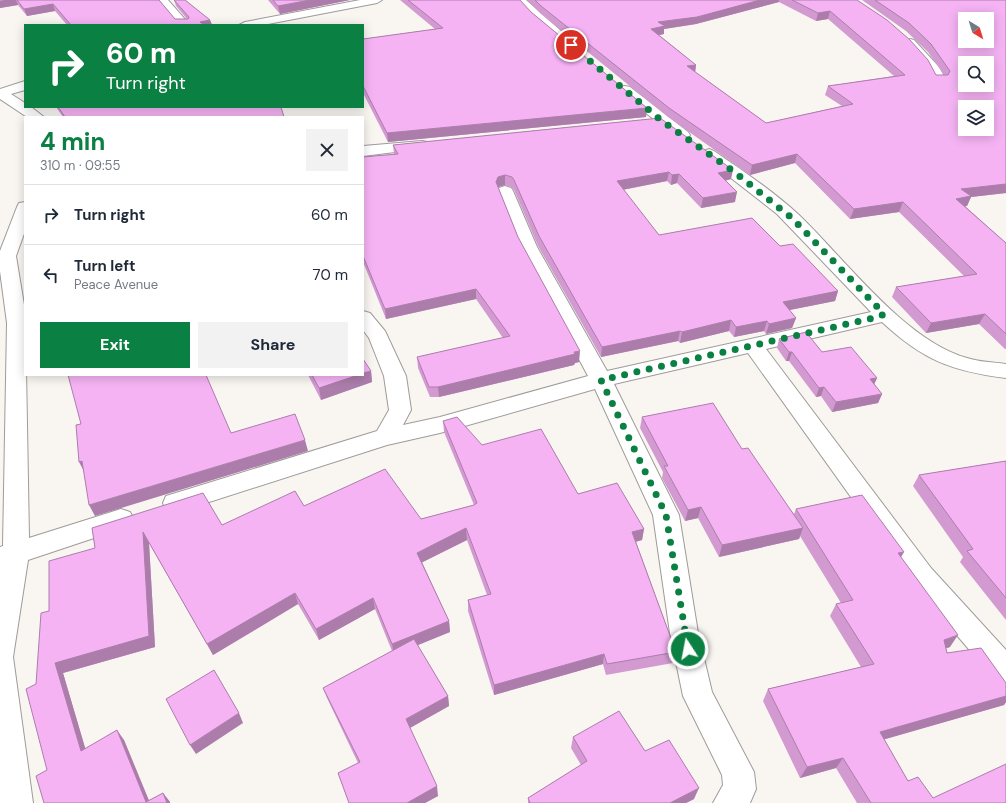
<!DOCTYPE html>
<html lang="en">
<head>
<meta charset="utf-8">
<style>
	body { margin:0; font-family:"DM Sans",sans-serif; background:#f2f2f3; color:#1f2937; height:100vh; display:flex; flex-direction:column; font-size:15px; white-space:nowrap }
	* { box-sizing:border-box; margin:0 }
	p { font-size:13px; color:#747a83 }
	.icon { flex:none; width:22px; height:22px; fill:none; stroke:currentColor; stroke-width:2; stroke-linecap:round; stroke-linejoin:round }
	.map { position:relative; flex:1; overflow:hidden }
	.panel { position:absolute; left:24px; top:116px; width:340px; height:260px; display:flex; flex-direction:column; background:#fff; border-radius:0px; box-shadow:0 2px 10px #0003 }
	.panel>* { flex:none }
	.banner { position:absolute; left:24px; top:24px; width:340px; height:84px; border-radius:0px; box-shadow:0 2px 10px #0003; background:#0b8043; color:#fff; overflow:hidden }
	.needle { width:26px; rotate:142deg }
	.tools { position:absolute; left:958px; top:12px; display:grid; gap:8px }
	.tools a { display:grid; place-items:center; width:36px; height:36px; border-radius:0px; background:#fff; box-shadow:0 2px 10px #0003; font-size:20px }
	.pin { position:absolute; display:grid; place-items:center; width:34px; height:34px; color:#fff; margin:-17px; border:2px solid #fff; border-radius:50%; box-shadow:0 1px 4px #0007 }
	.me { position:absolute; width:44px; margin:-22px; rotate:349deg; stroke-linejoin:round; filter:drop-shadow(0 0 3px #0008) }
	.turn { display:flex; align-items:center; gap:14px; height:84px; padding:0 16px; font-size:18px }
	.turn .icon { width:52px; height:52px; stroke-width:2.5 }
	.turn b { display:block; font-size:28px; line-height:34px }
	.round { display:grid; place-items:center; flex:none; width:42px; height:42px; border-radius:0px; background:#f2f2f3 }
	.summary { display:flex; align-items:center; justify-content:space-between; height:68px; padding:0 16px }
	h1 { font-size:24px; font-weight:700; line-height:30px; color:#0b8043 }
	.cta { display:flex; gap:8px; margin-top:auto; padding:8px 16px }
	.cta a { flex:1; height:46px; border-radius:0px; background:#0b8043; color:#fff; font-size:16px; font-weight:700; line-height:46px; text-align:center }
	.cta a+a { background:#f2f2f3; color:#1f2937 }
	ul { padding:0; list-style:none }
	li { display:flex; align-items:center; gap:12px; height:60px; padding:0 16px; border-top:1px solid #e0e1e3 }
	li div { flex:1 }
	li b { display:block; font-size:15px }
	li em { font-style:normal }
	.map>svg:first-child { display:block }
	.lines { fill:none; stroke-linecap:round; stroke-linejoin:round }
	.minor-casing { stroke:#9e9b99; stroke-width:2 }
	.minor { fill:#fff; fill-rule:evenodd }
	.wall { fill:#d39ad2; fill-rule:evenodd }
	.shaded-wall { fill:#ac7dab }
	.building { fill:#f5b3f4; stroke:#ac7dab; fill-rule:evenodd }
	.route { stroke:#0b8043; stroke-width:7; stroke-dasharray:0 12.6 }
</style>
</head>
<body>
<div class="map">
<svg width="1006" height="803" viewBox="0 0 1006 803">
	<rect width="100%" height="100%" fill="#f9f6f2"/>
	<g class="lines">
		<defs>
			<g id="minor">
				<polygon points="157,0 168,0 190,25 178,25"/>
				<polygon points="360,0 382,0 377,3 263,25 239,25 245,22"/>
				<polygon points="514,0 526,0 561,31 563,34 561,37 553,37"/>
				<polygon points="910,39 914,40 939,67 946,80 944,83 934,83 928,71 904,43"/>
				<polygon points="25,81 25,90 11,94 25,103 25,107 31,107 44,117 27,117 0,99 0,89"/>
				<polygon points="625,86 630,87 688,132 690,135 688,138 678,138 620,93 618,90 620,87"/>
				<polygon points="422,141 427,142 429,145 427,148 363,156 363,146"/>
				<path d="M709 149 714 151C743 171 773 191 799 215 845 259 905 341 967 358 979 362 993 362 1006 364V378C951 371 923 360 882 322L766 349 931 568 1006 650V685L996 681 913 584 748 353 614 384 679 515 698 633 712 692 754 772 756 789 750 803H713L723 785 722 775 683 696 670 633 653 515 595 389 440 433 387 445 175 513 166 510 163 503 166 496 377 431 389 410 384 376 369 338 363 330V311L370 313 385 331 406 376 411 410 403 425 440 417 588 376 519 247 497 191 499 188 505 186 511 188 513 191 537 247 607 371 871 312 777 214 704 157 701 154 704 151Z"/>
				<polygon points="25,202 25,231 16,256 25,311 29,538 121,509 130,512 134,519 130,526 28,560 13,657 33,803 0,803 0,547 3,546 7,323 0,271 0,251 17,207 19,203"/>
			</g>
		</defs>
		<use href="#minor" class="minor-casing"/>
		<use href="#minor" class="minor"/>
	</g>
	<g class="wall">
		<polygon points="0,0 159,0 175,19 187,19 176,6 174,0 185,0 210,20 212,25 67,25 55,11 27,16 18,5 0,8"/>
		<polygon points="268,0 350,0 280,14"/>
		<polygon points="400,0 520,0 531,12 647,108 646,117 388,142 364,95 363,94 363,39 435,29"/>
		<path d="M527 0H857L936 75H944L928 52 906 31 862 0H1006V193L971 197 967 206H965L1006 243V349H1005L979 324 926 333 892 297 896 287 964 276 899 212 850 219 795 163 750 175 668 117 541 14ZM779 2 816 21 828 19 894 76 828 86 825 95 842 106 766 123 695 72 696 65 659 35 664 34V29L696 24Z"/>
		<polygon points="56,107 281,107 284,117 63,117"/>
		<polygon points="660,118 731,179 725,181 735,202 701,208 677,183 671,185 667,181 623,190 659,235 780,246 838,291 835,301 789,310 796,318 792,328 766,334 764,331 734,337 729,331 680,343 678,341 601,357 538,246 514,190 511,187 505,185 498,187 518,237 579,362 575,363 574,365 439,397 430,397 418,368 417,357 503,338 476,299 386,319 363,262 363,157 394,154 393,145"/>
		<polygon points="779,339 822,352 877,378 874,384 882,394 878,403 832,412 821,396 816,397 789,361 786,361 777,348"/>
		<polygon points="371,371 372,382 321,400 308,375 363,375"/>
		<polygon points="642,417 742,449 794,514 796,509 901,557 950,647 946,648 947,653 1006,683 1006,702 1004,705 884,739 908,781 933,798 1006,803 857,803 836,768 800,778 763,701 768,689 861,667 830,616 836,604 841,603 800,536 799,539 719,557 698,518 685,521 662,478 663,472 640,428"/>
		<polygon points="443,421 482,445 644,529 642,540 636,542 676,652 673,663 606,675 603,664 494,695 468,611 468,600 487,595 467,540 422,562 449,621 450,632 417,645 448,696 449,706 410,728 438,796 425,803 349,803 338,773 358,763 327,698 323,688 392,651 375,609 319,640 298,604 213,655 149,543 155,647 63,673 85,748 124,740 149,801 163,793 170,802 44,803 47,770 36,684 49,611 95,548 92,528 222,525 304,506 421,519 474,505 444,432"/>
		<polygon points="1006,461 1006,620 960,562 963,557 913,486 919,475"/>
		<polygon points="573,737 645,751 694,799 686,803 528,803 528,798 581,765 571,748"/>
	</g>
	<g class="shaded-wall">
		<polygon points="4,0 16,0 18,5 0,8 0,1"/>
		<polygon points="310,0 350,0 280,14 278,6"/>
		<polygon points="760,0 779,0 779,2 696,24 664,29 664,34 650,37 651,29 658,22"/>
		<polygon points="53,4 55,11 27,16 24,9"/>
		<polygon points="830,11 828,19 816,21 818,13"/>
		<polygon points="210,20 212,25 201,25 200,22"/>
		<polygon points="696,65 695,73 687,66"/>
		<polygon points="647,108 646,117 388,142 387,133"/>
		<polygon points="797,154 795,163 750,175 752,165"/>
		<polygon points="733,170 731,179 716,183 718,173"/>
		<polygon points="669,172 667,181 616,191 617,181"/>
		<polygon points="679,174 677,183 671,185 672,175"/>
		<polygon points="505,175 505,185 498,187 496,182 498,177"/>
		<polygon points="1006,184 1006,193 971,197 967,206 952,209 961,189"/>
		<polygon points="737,192 735,202 701,208 703,198"/>
		<polygon points="903,202 899,212 850,219 854,209"/>
		<polygon points="476,289 476,299 386,319 385,309"/>
		<polygon points="838,291 835,301 780,312 783,302"/>
		<polygon points="985,314 979,324 926,333 931,323"/>
		<polygon points="796,318 792,328 766,334 769,324"/>
		<polygon points="731,320 729,331 680,343 682,332"/>
		<polygon points="767,321 764,331 734,337 736,327"/>
		<polygon points="680,331 678,341 601,357 602,347"/>
		<polygon points="580,351 579,362 575,363 574,365 439,397 438,387"/>
		<polygon points="789,352 792,352 789,361 786,361"/>
		<polygon points="371,371 372,382 321,400 319,388 358,375 363,375 363,373"/>
		<polygon points="877,378 873,387 870,379"/>
		<polygon points="824,387 821,396 816,397 819,388"/>
		<polygon points="882,394 878,403 832,412 836,402"/>
		<polygon points="305,440 308,451 95,516 89,505"/>
		<polygon points="82,461 85,473 79,462"/>
		<polygon points="701,507 698,518 685,521 688,510"/>
		<polygon points="466,528 467,540 419,564 417,553"/>
		<polygon points="803,528 799,539 719,557 722,545"/>
		<polygon points="644,529 642,540 630,543 632,532"/>
		<polygon points="143,532 149,543 155,647 63,673 89,761 81,751 55,663"/>
		<polygon points="904,552 897,564 898,553"/>
		<polygon points="295,593 298,604 213,655 207,644"/>
		<polygon points="373,598 375,609 319,640 316,629"/>
		<polygon points="449,621 450,632 394,655 392,644"/>
		<polygon points="958,635 950,647 935,652 944,640"/>
		<polygon points="604,654 603,664 494,695 494,685"/>
		<polygon points="448,696 449,706 408,729 406,719"/>
		<polygon points="1006,696 1006,702 1004,705 872,743 880,732"/>
		<polygon points="239,713 243,723 196,754 190,745"/>
		<polygon points="117,730 124,740 150,803 146,803"/>
		<polygon points="843,758 836,768 800,778 807,767"/>
		<polygon points="437,786 438,796 425,803 407,803"/>
		<polygon points="699,788 694,799 686,803 670,803"/>
		<polygon points="163,793 170,802 170,803 167,803"/>
	</g>
	<g class="building">
		<polygon points="17,0 159,0 175,19 188,19 189,17 174,0 185,0 210,20 200,22 204,25 71,25 53,4 24,9"/>
		<polygon points="273,0 310,0 278,6"/>
		<polygon points="408,0 520,0 531,12 647,108 387,133 363,86 363,39 443,28"/>
		<path d="M535 0H760L697 17 658 22 665 26 651 29 696 65 687 66 766 123 853 104 828 86 905 75 830 11 818 13 792 0H857L887 20 910 40 928 60 936 75H948L950 71 931 44 909 23 875 0H1006V184L961 189 971 196 956 199 1006 243V334L985 314 931 323 896 287 977 274 903 202 854 209 797 154 752 165 669 108 541 6ZM965 19H987V41H965ZM965 63H987V85H965ZM965 107H987V129H965Z"/>
		<polygon points="58,107 281,107 284,117 65,117"/>
		<polygon points="660,118 733,170 718,173 737,192 703,198 679,174 672,175 669,172 617,181 659,235 752,218 780,246 793,244 838,291 783,302 796,318 769,324 767,321 736,327 731,320 682,332 680,331 602,347 539,236 514,180 512,177 505,175 498,177 496,182 518,237 580,351 574,352 575,354 438,387 429,387 417,357 510,336 476,289 385,309 363,256 363,157 398,154 393,145"/>
		<polygon points="806,332 822,352 851,347 877,378 870,379 882,394 836,402 824,387 819,388 792,352 789,352 779,339"/>
		<polygon points="363,359 371,371 363,373"/>
		<polygon points="68,375 206,375 231,433 295,414 305,440 89,505 82,461 79,462 76,425 81,424"/>
		<polygon points="312,375 358,375 319,388"/>
		<polygon points="713,403 742,449 748,448 803,528 722,545 701,507 688,510 664,466 668,466 642,417"/>
		<polygon points="457,417 482,445 541,429 578,494 617,483 644,529 632,532 676,652 607,664 604,654 494,685 468,600 491,594 466,528 417,553 449,621 392,644 373,598 316,629 295,593 207,644 143,532 149,636 55,663 81,751 117,730 146,802 163,793 167,803 44,803 36,776 47,770 26,689 36,684 41,613 49,611 49,561 95,548 92,528 203,493 222,525 295,491 304,506 385,469 421,519 474,505 477,503 443,421"/>
		<polygon points="1006,461 1006,598 967,551 973,549 919,475"/>
		<polygon points="862,495 904,552 898,553 958,635 944,640 947,653 981,648 1006,683 1006,696 880,732 908,781 918,777 933,798 1006,764 1006,803 871,803 843,758 807,767 768,689 874,664 836,604 853,600 796,509"/>
		<polygon points="414,639 448,696 406,719 437,786 407,803 349,803 338,773 360,762 323,688"/>
		<polygon points="214,670 239,713 190,745 166,699"/>
		<polygon points="619,711 645,751 669,740 699,788 670,803 530,803 528,798 587,761 573,737"/>
	</g>
	<g class="lines">
		<polyline class="route" points="571,45 662,121 733,171 792,218 884,314 878,317 601,380 666,515 688,649"/>
	</g>
</svg>
<div class="tools">
<a><svg class="needle" viewBox="-14 -14 28 28"><path d="M0-13l5 13h-10z" fill="#e53935"/><path d="M0 13l5-13h-10z" fill="#747a83"/></svg></a>
<a><svg class="icon" aria-label="search" viewBox="0 0 24 24"><circle cx="10" cy="10" r="6"/><path d="M15 15l6 6"/></svg></a>
<a><svg class="icon" aria-label="layers" viewBox="0 0 24 24"><path d="M12 4l9 5-9 5-9-5zM3 14l9 5 9-5"/></svg></a>
</div>
<div class="pin" style="left:571px;top:45px;background:#d93025"><svg class="icon" aria-label="arrive" viewBox="0 0 24 24"><path d="M6 21V4h12l-3 4 3 4H6"/></svg></div>
<svg class="me" style="left:688px;top:649px" viewBox="-20 -20 40 40"><circle r="17" fill="#0b8043" stroke="#fff" stroke-width="3"/><path d="M0-11L8 9 0 5-8 9z" fill="#fff"/></svg>
<div class="banner">
<div class="turn"><svg class="icon" aria-label="right" viewBox="0 0 24 24"><path d="M7 20v-9h11M14 6l5 5-5 5"/></svg><div><b>60 m</b>Turn right</div></div>
</div>
<section class="panel">
<div class="summary"><div><h1>4 min</h1><p>310 m · 09:55</p></div><a class="round"><svg class="icon" aria-label="close" viewBox="0 0 24 24"><path d="M6 6l12 12M18 6L6 18"/></svg></a></div>
<ul>
<li><svg class="icon" aria-label="right" viewBox="0 0 24 24"><path d="M7 20v-9h11M14 6l5 5-5 5"/></svg><div><b>Turn right</b></div><em>60 m</em></li>
<li><svg class="icon" aria-label="left" viewBox="0 0 24 24"><path d="M17 20v-9H6M10 6l-5 5 5 5"/></svg><div><b>Turn left</b><p>Peace Avenue</p></div><em>70 m</em></li>
</ul>
<div class="cta"><a>Exit</a><a>Share</a></div>
</section>
</div>
</body>
</html>
